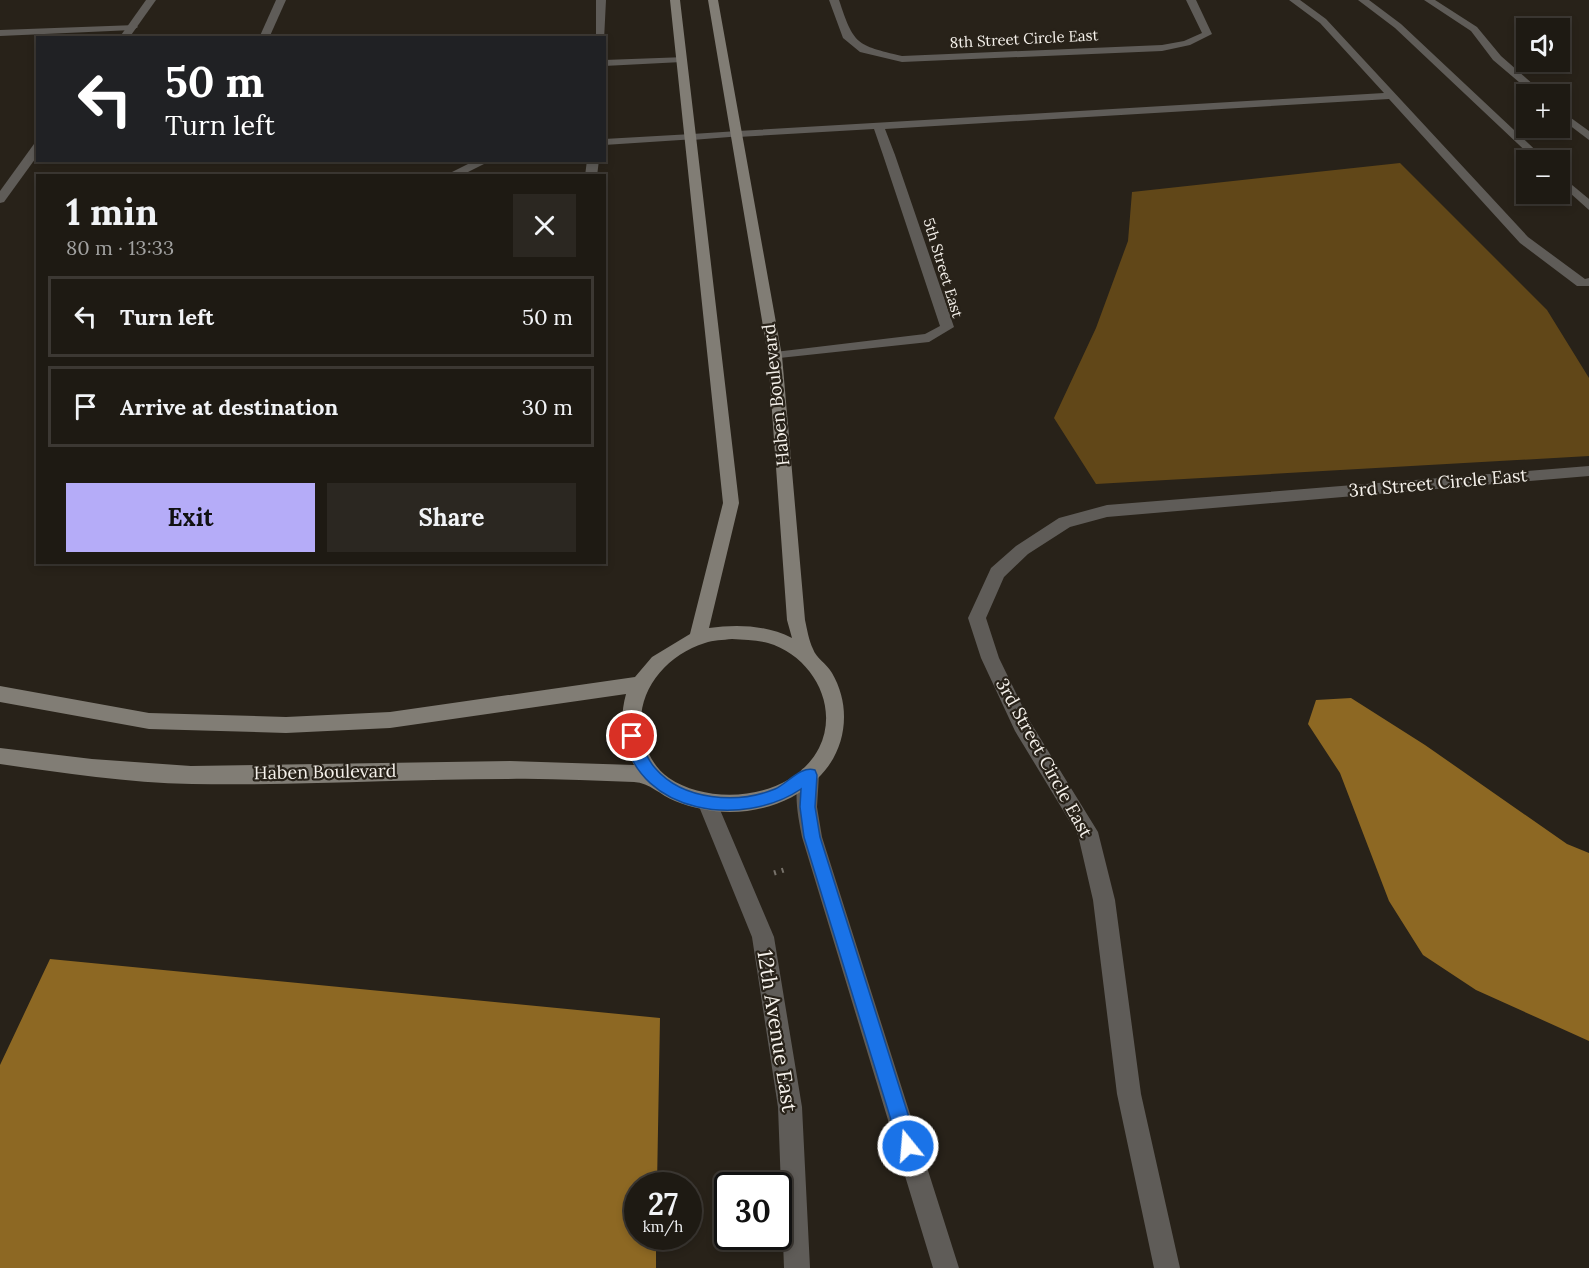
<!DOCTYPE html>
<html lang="en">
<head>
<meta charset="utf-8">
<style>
	body { margin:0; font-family:Lora,serif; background:#2b2721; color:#f1f3f6; height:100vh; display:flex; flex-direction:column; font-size:22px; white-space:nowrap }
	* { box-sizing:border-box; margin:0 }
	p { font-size:20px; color:#a1a1a0 }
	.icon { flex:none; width:33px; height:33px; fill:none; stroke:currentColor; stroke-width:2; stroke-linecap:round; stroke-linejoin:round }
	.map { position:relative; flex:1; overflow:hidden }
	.side { position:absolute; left:36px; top:174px; width:570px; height:390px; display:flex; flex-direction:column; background:#1e1a13; border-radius:0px; box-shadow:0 3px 9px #0003,0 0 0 2px #3c3833 }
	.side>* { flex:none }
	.banner { position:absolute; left:36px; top:36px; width:570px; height:126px; border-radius:0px; box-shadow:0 3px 9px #0003,0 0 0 2px #3c3833; background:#202124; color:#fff; overflow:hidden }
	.controls { position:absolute; left:1516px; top:18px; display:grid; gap:12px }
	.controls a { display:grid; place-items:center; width:54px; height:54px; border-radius:0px; background:#1e1a13; box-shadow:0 3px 9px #0003,0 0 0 2px #3c3833; font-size:30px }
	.speed { position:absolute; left:624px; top:1172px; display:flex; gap:12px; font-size:30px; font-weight:700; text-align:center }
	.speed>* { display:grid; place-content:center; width:78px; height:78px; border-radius:50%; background:#1e1a13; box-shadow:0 3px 9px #0003,0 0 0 2px #3c3833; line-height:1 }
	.speed small { font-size:15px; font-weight:400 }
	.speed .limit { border:3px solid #111; border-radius:9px; background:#fff; color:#111 }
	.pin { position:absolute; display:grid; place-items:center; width:51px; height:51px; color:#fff; margin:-26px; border:3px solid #fff; border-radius:50%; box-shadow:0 2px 6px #0007 }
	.me { position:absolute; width:66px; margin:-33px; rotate:343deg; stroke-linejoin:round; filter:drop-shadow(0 0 4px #0008) }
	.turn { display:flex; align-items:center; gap:21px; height:126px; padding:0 30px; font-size:27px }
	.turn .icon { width:78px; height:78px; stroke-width:2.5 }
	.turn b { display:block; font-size:42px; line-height:51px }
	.round { display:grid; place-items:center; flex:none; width:63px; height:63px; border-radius:0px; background:#2b2721 }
	.headline { display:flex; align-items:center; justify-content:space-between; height:102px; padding:0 30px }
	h1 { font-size:36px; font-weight:700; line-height:45px }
	.cta { display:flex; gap:12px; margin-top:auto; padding:12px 30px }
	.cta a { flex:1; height:69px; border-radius:0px; background:#b5acf8; color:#111; font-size:24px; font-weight:700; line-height:69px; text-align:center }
	.cta a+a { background:#2b2721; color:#f1f3f6 }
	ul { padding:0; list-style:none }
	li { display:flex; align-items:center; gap:18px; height:81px; margin:0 12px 9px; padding:0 18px; border:3px solid #3c3833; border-radius:0px }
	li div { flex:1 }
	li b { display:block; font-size:22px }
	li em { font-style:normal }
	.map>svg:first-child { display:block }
	.forest { fill:#614718 }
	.water { fill:#8d6823 }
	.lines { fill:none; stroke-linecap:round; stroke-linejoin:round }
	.path { stroke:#77726a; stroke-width:5; stroke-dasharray:2 6; stroke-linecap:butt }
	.lane { fill:#5f5c58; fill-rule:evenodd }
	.street { fill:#5f5c58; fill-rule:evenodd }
	.secondary { fill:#817d75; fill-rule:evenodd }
	.route { fill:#1a73e8; stroke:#114b97; stroke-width:1.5 }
	.labels { text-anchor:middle; stroke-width:4.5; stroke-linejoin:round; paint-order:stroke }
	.far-street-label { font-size:15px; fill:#f5f1eb; stroke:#282219 }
	.street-label { font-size:18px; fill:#f5f1eb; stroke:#282219 }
	.near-street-label { font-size:21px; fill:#f5f1eb; stroke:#282219 }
</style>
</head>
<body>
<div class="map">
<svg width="1589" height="1268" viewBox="0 0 1589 1268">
	<rect width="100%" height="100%" fill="#282219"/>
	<polygon class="forest" points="1400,163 1547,310 1589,378 1589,456 1096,484 1054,418 1096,328 1128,241 1132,192"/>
	<g class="water">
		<polygon points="1351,698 1425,745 1567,844 1589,853 1589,1041 1476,990 1423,955 1389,901 1340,773 1308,724 1316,700"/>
		<polygon points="50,959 660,1018 657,1185 638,1185 638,1236 656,1236 656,1268 0,1268 0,1065"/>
	</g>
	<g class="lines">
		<polyline class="path" points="774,873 787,869"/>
		<g class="lane">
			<polygon points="276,0 286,0 269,38 259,38"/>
			<polygon points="596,0 606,0 604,40 604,38 596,38"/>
			<polygon points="1289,0 1300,0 1326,19 1528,237 1585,279 1589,278 1589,286 1577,286 1520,243 1389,99 885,129 895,155 889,158 883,155 874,129 738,137 732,134 738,131 1384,93 1320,23"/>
			<polygon points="1358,0 1369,0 1401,24 1546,160 1535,160 1395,28"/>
			<polygon points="1424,0 1435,0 1477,27 1501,56 1544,94 1533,94 1493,60 1471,31"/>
			<polygon points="136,25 138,27 133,30 0,36 0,30"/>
			<polygon points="686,57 686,61 682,62 604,66 604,60"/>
			<polygon points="1560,110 1589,131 1589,140 1560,118"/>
			<polygon points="692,134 698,137 696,139 604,145 604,139"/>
			<polygon points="476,160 492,160 460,176 444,176"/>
			<polygon points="587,160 599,160 597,176 585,176"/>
			<polygon points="1560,175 1589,199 1589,210 1560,184"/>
		</g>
		<g class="street">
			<polygon points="146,0 156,0 129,38 119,38"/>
			<path d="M829 0H839C854 45 856 45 902 56L1162 45 1184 41 1202 33 1186 0H1196L1212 34 1190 45 1162 51 902 62 860 52 843 38Z"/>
			<polygon points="738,131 742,132 742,136 692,140 686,137 692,134"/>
			<polygon points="38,143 38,155 4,202 0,203 0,191 34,144"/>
			<polygon points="889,152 895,155 954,327 929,342 770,359 768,356 775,352 925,334 940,326 883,155"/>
			<polygon points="1589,466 1589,476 1107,517 1070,527 1028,554 1004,577 986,618 999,658 1029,720 1098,832 1115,900 1141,1094 1180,1268 1154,1268 1117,1094 1093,900 1078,835 1015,731 981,658 968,618 991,568 1016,546 1059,518 1107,505"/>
			<path d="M809 766 816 769 819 775 817 807 822 837 959 1268H933L802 837C798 816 792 789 802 769Z"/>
			<polygon points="708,795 715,798 774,937 802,1107 810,1268 784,1268 778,1107 752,937 698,804 701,798"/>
		</g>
		<path class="secondary" d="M670 0H680L739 503 709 628C737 624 766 625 792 638L787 620 768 356 708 0H718L782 356 805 620C807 629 809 641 813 649 816 658 827 664 832 673 852 707 847 751 817 779 779 815 721 820 675 801 660 795 650 783 634 782 592 781 550 778 507 779 402 779 297 786 192 784 128 783 64 773 0 764V748L92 759 191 766 510 761 634 765C622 741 619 720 626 694L390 728 286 733 149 729 0 702V686L149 713 286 717 390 712 635 677 652 657 690 634 723 503ZM732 639C744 640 757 640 768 643 812 656 840 706 819 748 793 799 712 807 669 778 656 769 648 755 644 741 631 697 663 656 705 643 713 640 723 640 732 639Z"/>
	</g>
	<path class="route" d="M632 730 637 732C643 745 645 757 655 768 683 801 738 804 775 789 787 784 801 765 815 770L817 775 815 807 820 837 918 1146 915 1153 908 1156 902 1153 899 1146 804 837 800 807 801 789C743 828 640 815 624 736Z"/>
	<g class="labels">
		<g class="far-street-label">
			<text transform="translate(1024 39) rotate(-3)" y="5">8th Street Circle East</text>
			<text transform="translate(943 268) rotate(73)" y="5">5th Street East</text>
		</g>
		<g class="street-label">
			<text transform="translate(776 395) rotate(-96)" y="6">Haben Boulevard</text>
			<text transform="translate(1438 483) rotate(-5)" y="6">3rd Street Circle East</text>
			<text transform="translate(1044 758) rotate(61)" y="6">3rd Street Circle East</text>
			<text transform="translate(325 772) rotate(-1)" y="6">Haben Boulevard</text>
		</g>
		<g class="near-street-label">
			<text transform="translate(777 1031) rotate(81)" y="7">12th Avenue East</text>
		</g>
	</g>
</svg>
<div class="controls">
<a><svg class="icon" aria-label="sound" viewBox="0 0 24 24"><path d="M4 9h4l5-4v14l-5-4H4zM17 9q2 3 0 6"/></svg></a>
<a>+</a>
<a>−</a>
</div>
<div class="speed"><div>27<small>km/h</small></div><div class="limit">30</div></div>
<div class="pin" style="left:632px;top:736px;background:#d93025"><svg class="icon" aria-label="arrive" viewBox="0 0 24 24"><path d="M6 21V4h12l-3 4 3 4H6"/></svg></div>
<svg class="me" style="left:908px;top:1146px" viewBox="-20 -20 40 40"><circle r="17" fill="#1a73e8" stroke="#fff" stroke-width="3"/><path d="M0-11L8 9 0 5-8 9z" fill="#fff"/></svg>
<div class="banner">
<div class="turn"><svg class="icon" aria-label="left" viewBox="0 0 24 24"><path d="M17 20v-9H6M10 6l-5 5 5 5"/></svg><div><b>50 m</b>Turn left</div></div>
</div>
<section class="side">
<div class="headline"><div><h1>1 min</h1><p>80 m · 13:33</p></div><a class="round"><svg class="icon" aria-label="close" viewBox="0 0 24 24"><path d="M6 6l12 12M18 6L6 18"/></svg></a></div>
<ul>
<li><svg class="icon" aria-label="left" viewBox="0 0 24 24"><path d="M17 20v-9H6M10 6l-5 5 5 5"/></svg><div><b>Turn left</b></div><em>50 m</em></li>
<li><svg class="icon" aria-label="arrive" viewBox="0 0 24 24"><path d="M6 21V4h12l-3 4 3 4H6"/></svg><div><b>Arrive at destination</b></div><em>30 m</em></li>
</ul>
<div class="cta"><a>Exit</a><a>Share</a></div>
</section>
</div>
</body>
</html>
